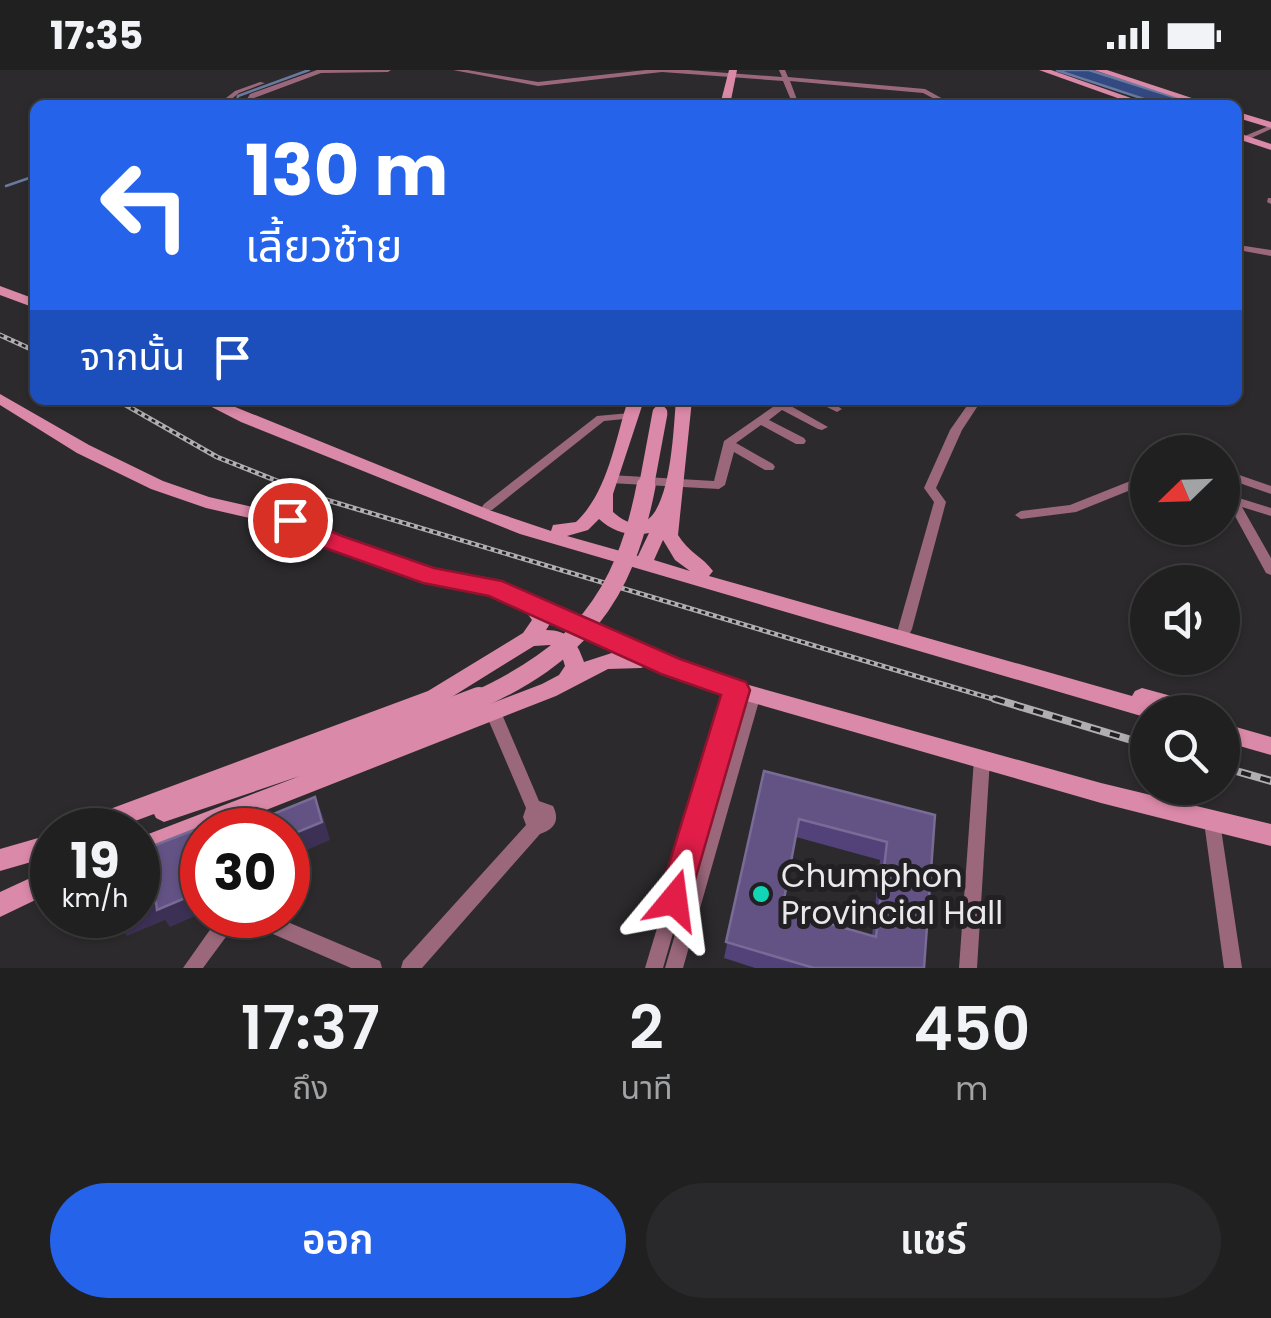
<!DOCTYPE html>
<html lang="th">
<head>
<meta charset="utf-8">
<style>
	body { margin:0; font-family:Poppins,"Noto Sans Thai",sans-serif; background:#29282a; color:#f1f3f6; height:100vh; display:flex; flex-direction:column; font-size:38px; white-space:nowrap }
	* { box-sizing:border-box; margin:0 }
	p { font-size:32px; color:#a2a3a5 }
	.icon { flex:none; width:55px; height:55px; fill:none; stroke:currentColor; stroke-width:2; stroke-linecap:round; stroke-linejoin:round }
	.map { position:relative; height:898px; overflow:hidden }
	.side { display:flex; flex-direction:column; background:#212021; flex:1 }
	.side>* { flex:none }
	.guide { position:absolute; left:30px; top:30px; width:1212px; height:305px; border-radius:15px; box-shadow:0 2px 8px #0004,0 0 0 2px #3e3e3f; background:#2563eb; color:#fff; overflow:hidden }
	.needle { width:65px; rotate:247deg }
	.fabs { position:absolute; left:1130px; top:365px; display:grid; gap:20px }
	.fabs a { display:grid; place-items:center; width:110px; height:110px; border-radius:50%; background:#212021; box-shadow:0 2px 8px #0004,0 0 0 2px #3e3e3f; font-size:50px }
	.speed { position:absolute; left:30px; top:738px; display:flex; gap:20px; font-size:50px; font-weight:700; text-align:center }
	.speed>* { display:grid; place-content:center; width:130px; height:130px; border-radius:50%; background:#212021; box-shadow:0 2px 8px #0004,0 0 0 2px #3e3e3f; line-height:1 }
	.speed small { font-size:25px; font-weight:400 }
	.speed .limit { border:15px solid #d22; background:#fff; color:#111 }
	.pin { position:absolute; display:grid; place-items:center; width:85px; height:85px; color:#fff; margin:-42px; border:5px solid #fff; border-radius:50%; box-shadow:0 2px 10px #0007 }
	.me { position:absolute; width:110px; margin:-55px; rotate:16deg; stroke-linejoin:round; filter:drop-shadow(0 0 8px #0008) }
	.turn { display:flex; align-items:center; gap:35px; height:210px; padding:0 50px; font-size:45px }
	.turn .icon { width:130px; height:130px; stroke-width:2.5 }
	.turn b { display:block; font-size:70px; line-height:85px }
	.then { display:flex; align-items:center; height:95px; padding:0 50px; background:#0003; gap:20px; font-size:38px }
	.eta { display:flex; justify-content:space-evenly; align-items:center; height:170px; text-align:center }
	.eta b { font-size:60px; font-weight:600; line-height:70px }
	.primary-button { display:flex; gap:20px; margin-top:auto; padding:20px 50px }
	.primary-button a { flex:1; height:115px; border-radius:60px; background:#2563eb; color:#fff; font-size:40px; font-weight:600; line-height:115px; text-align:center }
	.primary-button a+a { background:#29282a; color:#f1f3f6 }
	.status { display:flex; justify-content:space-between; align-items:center; height:70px; padding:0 50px; background:#212021; direction:ltr }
	.status svg { height:28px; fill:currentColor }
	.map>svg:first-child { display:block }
	.water { fill:#334981; stroke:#6a79a0; stroke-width:2.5 }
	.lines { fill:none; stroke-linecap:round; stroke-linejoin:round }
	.stream { stroke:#6a79a0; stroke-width:2.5 }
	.street { fill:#9b687b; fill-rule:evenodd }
	.secondary { fill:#db89a8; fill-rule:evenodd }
	.rail-far1-casing { stroke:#b0aeb0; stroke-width:5 }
	.rail-casing { stroke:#b0aeb0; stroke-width:8 }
	.rail-far1 { stroke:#222022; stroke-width:2.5; stroke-dasharray:4; stroke-linecap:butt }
	.rail { stroke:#222022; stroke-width:4; stroke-dasharray:10; stroke-linecap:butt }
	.secondary-bridge-far2 { stroke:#db89a8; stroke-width:15 }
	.secondary-bridge-far1 { stroke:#db89a8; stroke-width:19 }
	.secondary-bridge { stroke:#db89a8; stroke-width:24 }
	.wall { fill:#524279; fill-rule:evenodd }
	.shaded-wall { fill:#3c3155 }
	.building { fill:#635385; stroke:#786b95; stroke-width:2.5; fill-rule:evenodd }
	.route { fill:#e11d48; stroke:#92132f; stroke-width:2.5 }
	.poi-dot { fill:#11d5b4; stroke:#222022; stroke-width:4 }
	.labels { text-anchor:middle; stroke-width:10; stroke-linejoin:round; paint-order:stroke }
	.near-poi-label { font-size:32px; fill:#eae8ea; stroke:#222022; text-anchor:start }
</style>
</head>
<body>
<div class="status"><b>17:35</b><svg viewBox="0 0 49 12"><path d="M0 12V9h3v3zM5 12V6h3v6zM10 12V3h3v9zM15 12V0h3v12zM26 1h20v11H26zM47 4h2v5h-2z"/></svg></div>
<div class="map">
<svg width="1271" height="898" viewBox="0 0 1271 898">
	<rect width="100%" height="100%" fill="#2c2a2c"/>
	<polygon class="water" points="1056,0 1089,0 1199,35 1162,35"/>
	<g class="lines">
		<g class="stream">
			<polyline points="239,34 262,35"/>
			<polyline points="236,35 238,26 309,0"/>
			<polyline points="6,116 35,106"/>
		</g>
		<g class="street">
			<polygon points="317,0 391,0 388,2 321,3 254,28 290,35 275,35 247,29 250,24"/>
			<polygon points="453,0 467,0 538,12 646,0 688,0 782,7 779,0 785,0 788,7 925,19 954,35 946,35 923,23 790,11 799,35 793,35 783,11 662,2 538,16"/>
			<polygon points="260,12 265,13 239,23 224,35 217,35 235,21"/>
			<polygon points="1271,55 1271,59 1247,70 1240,68"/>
			<polygon points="1268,128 1271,128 1271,134 1267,132"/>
			<polygon points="1238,175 1271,180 1271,186 1238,180"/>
			<polygon points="783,330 795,330 789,335 828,357 822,360 818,359 782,340 769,350 804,368 806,371 804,374 796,374 761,355 736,373 773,394 775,397 773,400 765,400 734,382 725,415 719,419 610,413 604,409 610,405 714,411 724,371"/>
			<polygon points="813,330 827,330 842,339 837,342"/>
			<polygon points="971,330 981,331 962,360 936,418 946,432 912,559 910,563 905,564 900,563 898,559 934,432 924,418 950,360"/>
			<polygon points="630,343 634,344 636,346 634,348 604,351 492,440 484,440 482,437 484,434 597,346"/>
			<polygon points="1222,399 1271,416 1271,424 1222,407"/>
			<polygon points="1148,404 1148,413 1076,442 1021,449 1015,445 1021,441 1070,435"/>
			<polygon points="1239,428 1271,438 1271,446 1242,437 1271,488 1271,505 1266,503 1229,435"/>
			<polygon points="736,614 741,616 743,620 663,898 645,898 729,620 731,616"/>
			<polygon points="754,618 759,620 761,624 683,898 665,898 747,624 749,620"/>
			<path d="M493 636 498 638 501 642 539 731 553 736C560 750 555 759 540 764L422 898H401L403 891 526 755 523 747 526 738 485 642 488 638Z"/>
			<polygon points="982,682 988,684 990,689 977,898 959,898 974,689 976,684"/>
			<polygon points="1212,744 1218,747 1220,752 1242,898 1224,898 1204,752 1206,747"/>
			<polygon points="222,845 271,845 380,891 382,898 351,898 250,854 231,860 203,898 183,898 219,847"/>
		</g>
		<g class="secondary">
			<polygon points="729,0 737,0 730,35 720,35"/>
			<polygon points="1039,0 1051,0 1151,35 1137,35"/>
			<polygon points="1094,0 1107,0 1213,35 1199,35"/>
			<polygon points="1238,42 1271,52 1271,58 1238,48"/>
			<polygon points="1238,63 1271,74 1271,80 1238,69"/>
			<polygon points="0,216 35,229 35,238 0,225"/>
			<path d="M0 324 89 375 163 411 209 427 296 447 339 468 434 501 500 513 678 590 738 612 1101 713 1271 754V776L1101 733 736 628 649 595 641 598 608 599 556 626 215 760H202V765L138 790V768L300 706 164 752 156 748 154 744 111 760H71L75 752 428 621 523 563 532 550 525 540 489 524 425 512 327 476 285 456 206 438 151 419 77 383 0 335ZM551 552 618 581 584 592C577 572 569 560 546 560ZM550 575 560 580 565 596 559 605 542 614 321 698 324 692 321 685 314 683 442 633 534 576Z"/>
			<path d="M198 330H218L492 441 551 461 553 455 576 452C608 422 615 370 628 330H644L613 424V442C671 493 673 360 676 330H692L678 465C688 482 703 487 713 501L709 506 1132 626 1135 621 1142 618 1197 633 1205 636 1208 642H1148V648L520 464 241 352ZM599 449C613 462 631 467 649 463L638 486 567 466 588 460ZM663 470 675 490 690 501 654 490Z"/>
			<polygon points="1222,653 1271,667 1271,685 1222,671"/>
			<polygon points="52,764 52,786 0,801 0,779"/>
			<polygon points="52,798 52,822 0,847 0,822"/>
		</g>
		<defs>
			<g id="rail-far1">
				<polyline points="0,265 35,281"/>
				<polyline points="117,330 217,387 320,428 1003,632"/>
			</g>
			<g id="rail">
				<polyline points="995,629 1148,675"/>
				<polyline points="1222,697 1271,711"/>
			</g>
		</defs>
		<use href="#rail-far1" class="rail-far1-casing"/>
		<use href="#rail" class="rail-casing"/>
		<use href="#rail-far1" class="rail-far1"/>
		<use href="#rail" class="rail"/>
		<polyline class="secondary-bridge-far2" points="646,418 660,343"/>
		<path class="secondary-bridge-far1" d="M473 632C579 584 624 529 646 416"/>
		<polyline class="secondary-bridge" points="313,692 479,629"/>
	</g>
	<path class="wall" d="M764 701 935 745 924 898H755L724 888ZM796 767 880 790 872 866 782 840Z"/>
	<g class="shaded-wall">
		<polygon points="315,727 323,746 330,770 288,788 288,766"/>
		<polygon points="202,821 202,843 170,857 165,850 127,866 113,850 124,845 138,845 138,839 156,832"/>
	</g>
	<g class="building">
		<path d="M764 701 935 745 924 898H814L726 872ZM799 749 887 772 876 867 782 840Z"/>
		<polygon points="315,727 322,752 288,766 288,760 234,760"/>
		<polygon points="222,749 224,760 202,760 202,821 157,840 156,832 138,839 138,805 148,800 145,779"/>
	</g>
	<polygon class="route" points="290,443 342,466 434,498 502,511 680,589 746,612 750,620 686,841 674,846 663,841 658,830 721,625 661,604 489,526 423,513 325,478 282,456 279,450"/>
	<circle class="poi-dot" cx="761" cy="824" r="10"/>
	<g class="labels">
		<g class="near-poi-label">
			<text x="781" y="817">Chumphon<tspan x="781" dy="37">Provincial Hall</tspan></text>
		</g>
	</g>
</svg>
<div class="fabs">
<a><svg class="needle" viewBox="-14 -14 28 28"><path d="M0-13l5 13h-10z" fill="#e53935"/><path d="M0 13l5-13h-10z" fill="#a2a3a5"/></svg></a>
<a><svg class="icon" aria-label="sound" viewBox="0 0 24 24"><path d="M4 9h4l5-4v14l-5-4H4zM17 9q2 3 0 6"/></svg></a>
<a><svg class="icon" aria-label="search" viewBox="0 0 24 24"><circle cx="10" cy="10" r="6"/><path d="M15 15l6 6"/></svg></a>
</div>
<div class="speed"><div>19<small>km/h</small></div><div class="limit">30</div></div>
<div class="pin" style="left:290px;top:450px;background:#d93025"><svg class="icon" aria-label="arrive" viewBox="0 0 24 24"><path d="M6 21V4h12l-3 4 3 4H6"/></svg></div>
<svg class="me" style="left:674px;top:830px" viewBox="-20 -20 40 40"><path d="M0-17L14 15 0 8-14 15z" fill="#e11d48" stroke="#fff" stroke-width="4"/></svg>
<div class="guide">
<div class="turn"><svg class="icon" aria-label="left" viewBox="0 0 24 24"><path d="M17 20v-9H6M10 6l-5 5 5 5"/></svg><div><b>130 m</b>เลี้ยวซ้าย</div></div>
<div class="then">จากนั้น<svg class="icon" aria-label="arrive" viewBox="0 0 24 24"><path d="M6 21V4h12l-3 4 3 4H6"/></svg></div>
</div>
</div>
<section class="side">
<div class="eta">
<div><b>17:37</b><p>ถึง</p></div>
<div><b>2</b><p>นาที</p></div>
<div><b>450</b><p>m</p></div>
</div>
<div class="primary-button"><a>ออก</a><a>แชร์</a></div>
</section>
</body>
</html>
